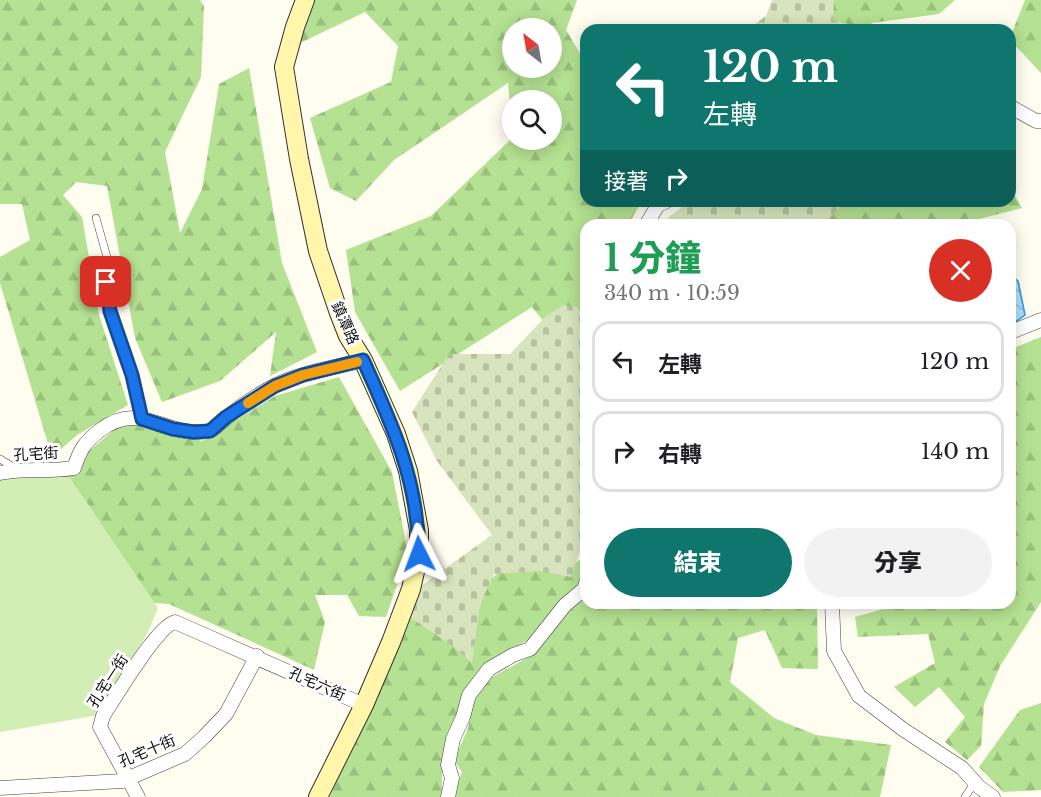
<!DOCTYPE html>
<html lang="zh-TW">
<head>
<meta charset="utf-8">
<style>
	body { margin:0; font-family:"Libre Baskerville","Noto Sans TC",serif; background:#f2f2f2; color:#202124; height:100vh; display:flex; flex-direction:column; font-size:22px; white-space:nowrap }
	* { box-sizing:border-box; margin:0 }
	p { font-size:20px; color:#757577 }
	.icon { flex:none; width:33px; height:33px; fill:none; stroke:currentColor; stroke-width:2; stroke-linecap:round; stroke-linejoin:round }
	.map { position:relative; flex:1; overflow:hidden }
	.details { position:absolute; left:580px; top:219px; width:436px; height:390px; display:flex; flex-direction:column; background:#fff; border-radius:18px; box-shadow:0 3px 15px #0003 }
	.details>* { flex:none }
	.guide { position:absolute; left:580px; top:24px; width:436px; height:183px; border-radius:18px; box-shadow:0 3px 15px #0003; background:#0f766e; color:#fff; overflow:hidden }
	.needle { width:39px; rotate:329deg }
	.buttons { position:absolute; left:502px; top:18px; display:grid; gap:12px }
	.buttons a { display:grid; place-items:center; width:60px; height:60px; border-radius:50%; background:#fff; box-shadow:0 3px 15px #0003; font-size:30px }
	.pin { position:absolute; display:grid; place-items:center; width:51px; height:51px; color:#fff; margin:-26px; border-radius:12px; box-shadow:0 3px 9px #0006 }
	.me { position:absolute; width:66px; margin:-33px; rotate:357deg; stroke-linejoin:round; filter:drop-shadow(0 0 4px #0008) }
	.turn { display:flex; align-items:center; gap:21px; height:126px; padding:0 24px; font-size:27px }
	.turn .icon { width:78px; height:78px; stroke-width:2.5 }
	.turn b { display:block; font-size:42px; line-height:51px }
	.then { display:flex; align-items:center; height:57px; padding:0 24px; background:#0003; gap:12px; font-size:22px }
	.round { display:grid; place-items:center; flex:none; width:63px; height:63px; border-radius:32px; background:#f2f2f2 }
	.summary { display:flex; align-items:center; justify-content:space-between; height:102px; padding:0 24px }
	h1 { font-size:36px; font-weight:800; line-height:45px; color:#1e9e55 }
	.primary-button { display:flex; gap:12px; margin-top:auto; padding:12px 24px }
	.primary-button a { flex:1; height:69px; border-radius:36px; background:#0f766e; color:#fff; font-size:24px; font-weight:800; line-height:69px; text-align:center }
	.primary-button a+a { background:#f2f2f2; color:#202124 }
	ul { padding:0; list-style:none }
	li { display:flex; align-items:center; gap:18px; height:81px; margin:0 12px 9px; padding:0 12px; border:3px solid #e0e0e0; border-radius:18px }
	li div { flex:1 }
	li b { display:block; font-size:22px }
	li em { font-style:normal }
	.map>svg:first-child { display:block }
	.forest { fill:url(#forest-firs); fill-rule:evenodd }
	.cemetery { fill:url(#cemetery-stones) }
	.park { fill:#d2eeb4 }
	.water { fill:url(#water-waves); stroke:#2d96dc; stroke-width:1.5 }
	.lines { fill:none; stroke-linecap:round; stroke-linejoin:round }
	.lane-casing { stroke:#414141; stroke-width:8 }
	.street-casing { stroke:#414141; stroke-width:15 }
	.secondary-casing { stroke:#303030; stroke-width:20 }
	.lane { stroke:#fff; stroke-width:7 }
	.street { stroke:#fff; stroke-width:14 }
	.secondary { stroke:#fff6ab; stroke-width:18 }
	.route-casing { stroke:#114b97; stroke-width:15 }
	.route { stroke:#1a73e8; stroke-width:10 }
	.slow { stroke:#f59e0b; stroke-width:10 }
	.labels { text-anchor:middle; stroke-width:6; stroke-linejoin:round; paint-order:stroke }
	.street-label { font-size:15px; fill:#0e0e0e; stroke:#fff }
</style>
</head>
<body>
<div class="map">
<svg width="1041" height="797" viewBox="0 0 1041 797">
	<defs>
		<pattern id="forest-firs" width="22" height="20" patternUnits="userSpaceOnUse" patternTransform="scale(1.5)"><rect width="22" height="20" fill="#b5e192"/><path d="M5 1l3.5 6h-7zM16 11l3.5 6h-7z" fill="#9ac07d"/></pattern>
		<pattern id="cemetery-stones" width="16" height="16" patternUnits="userSpaceOnUse" patternTransform="scale(1.5)"><rect width="16" height="16" fill="#d8e4bd"/><path d="M2 7V4a2 2 0 0 1 4 0v3zM10 15v-3a2 2 0 0 1 4 0v3z" fill="#b8c2a1"/></pattern>
		<pattern id="water-waves" width="16" height="10" patternUnits="userSpaceOnUse" patternTransform="scale(1.5)"><rect width="16" height="10" fill="#aedffd"/><path d="M0 5q4-4 8 0t8 0" fill="none" stroke="#94bed8"/></pattern>
	</defs>
	<rect width="100%" height="100%" fill="#fffcf0"/>
	<g class="forest">
		<polygon points="0,0 200,0 204,6 201,77 165,152 180,233 202,189 219,84 249,68 282,263 317,352 270,376 276,332 220,381 162,402 135,338 107,186 76,182 63,195 82,217 99,315 128,405 77,435 52,457 0,283 0,257 30,240 22,204 0,204"/>
		<path d="M313 0H577L566 30 586 63V201H642L628 225H586V321L574 359 532 307 400 391 355 312 346 250 431 216 513 137 508 83 394 160 356 201 330 188 310 118 391 82 398 46 365 12 298 44ZM513 28H552V68H513ZM513 100H552V140H513Z"/>
		<polygon points="805,0 955,0 939,14 872,23 866,30 801,30"/>
		<polygon points="1025,0 1041,0 1041,73 1011,41 1011,35"/>
		<polygon points="1011,188 1022,208 956,225 776,225 787,201 1011,201"/>
		<polygon points="1041,337 1041,602 1000,666 984,704 981,746 967,760 945,742 965,717 939,687 915,707 894,687 935,663 928,634 858,637 855,617 904,603 1011,603 1011,349"/>
		<polygon points="339,377 392,472 408,553 386,617 359,616 347,595 315,595 325,622 314,670 169,604 142,602 37,477 81,469 89,451 120,425 133,425 202,441 275,396"/>
		<polygon points="586,555 583,578 544,624 526,641 483,665 455,718 442,773 442,797 330,797 414,600 445,620 466,648 488,581 509,565 566,570"/>
		<polygon points="586,593 586,603 817,603 818,669 782,668 765,630 738,638 730,682 774,718 816,735 891,745 880,797 453,797 462,772 454,761 468,728 473,704 485,681 527,658"/>
		<polygon points="1041,703 1041,790 1003,792 979,767 1020,710"/>
	</g>
	<g class="cemetery">
		<polygon points="772,0 834,0 833,20 873,30 746,30 766,16"/>
		<polygon points="690,201 846,201 823,225 664,225 669,217"/>
		<polygon points="564,305 577,307 586,323 586,534 571,577 539,571 494,574 480,604 472,663 454,647 411,618 422,585 492,535 437,461 412,412 449,354 510,354 546,316"/>
	</g>
	<polygon class="park" points="63,467 158,608 148,632 99,715 0,732 0,471"/>
	<polygon class="water" points="1011,276 1018,281 1025,315 1017,321 1011,320"/>
	<g class="lines">
		<defs>
			<g id="lane">
				<polyline points="96,218 107,257 107,296 110,311 132,375 142,419"/>
				<polyline points="0,459 15,468"/>
				<polyline points="965,797 975,782"/>
			</g>
			<g id="street">
				<polyline points="1011,107 1036,121 1041,121"/>
				<polyline points="646,225 658,205 667,201"/>
				<polyline points="1011,332 1041,320"/>
				<path d="M0 473C24 468 49 472 74 468 80 450 84 443 99 431 141 398 165 439 208 431 215 430 220 422 226 418 240 406 259 394 276 385 303 372 334 368 363 360"/>
				<polyline points="832,603 834,651 859,696 904,730 962,768 979,787 993,797"/>
				<polyline points="0,788 122,781 185,754 204,737 226,714 257,656"/>
				<path d="M138 797 100 727 103 716C115 698 157 626 175 622L364 705"/>
				<polyline points="448,797 452,778 448,765 453,739 463,717 469,695 489,669 513,655 530,649 565,605 584,589 586,583"/>
			</g>
			<polyline id="secondary" points="305,0 295,27 284,67 299,159 318,251 339,313 348,336 363,360 396,434 408,471 419,530 419,554 411,589 391,642 364,705 318,797"/>
		</defs>
		<use href="#lane" class="lane-casing"/>
		<use href="#street" class="street-casing"/>
		<use href="#secondary" class="secondary-casing"/>
		<use href="#lane" class="lane"/>
		<use href="#street" class="street"/>
		<use href="#secondary" class="secondary"/>
	</g>
	<g class="lines">
		<defs>
			<path id="route" d="M106 282 110 311 132 375 142 419 173 429 194 432 210 431 226 417 275 386 303 375 363 360C393 426 418 480 419 554"/>
		</defs>
		<use href="#route" class="route-casing"/>
		<use href="#route" class="route"/>
		<polyline class="slow" points="248,403 275,386 303,375 357,362"/>
	</g>
	<g class="labels">
		<g class="street-label">
			<text transform="translate(345 323) rotate(66)" y="5">鎮潭路</text>
			<text transform="translate(36 454) rotate(-3)" y="5">孔宅街</text>
			<text transform="translate(108 681) rotate(-57)" y="5">孔宅一街</text>
			<text transform="translate(317 684) rotate(24)" y="5">孔宅六街</text>
			<text transform="translate(147 751) rotate(-23)" y="5">孔宅十街</text>
		</g>
	</g>
</svg>
<div class="buttons">
<a><svg class="needle" viewBox="-14 -14 28 28"><path d="M0-13l5 13h-10z" fill="#e53935"/><path d="M0 13l5-13h-10z" fill="#757577"/></svg></a>
<a><svg class="icon" aria-label="search" viewBox="0 0 24 24"><circle cx="10" cy="10" r="6"/><path d="M15 15l6 6"/></svg></a>
</div>
<div class="pin" style="left:106px;top:282px;background:#d93025"><svg class="icon" aria-label="arrive" viewBox="0 0 24 24"><path d="M6 21V4h12l-3 4 3 4H6"/></svg></div>
<svg class="me" style="left:419px;top:554px" viewBox="-20 -20 40 40"><path d="M0-17L14 15 0 8-14 15z" fill="#1a73e8" stroke="#fff" stroke-width="4"/></svg>
<div class="guide">
<div class="turn"><svg class="icon" aria-label="left" viewBox="0 0 24 24"><path d="M17 20v-9H6M10 6l-5 5 5 5"/></svg><div><b>120 m</b>左轉</div></div>
<div class="then">接著<svg class="icon" aria-label="right" viewBox="0 0 24 24"><path d="M7 20v-9h11M14 6l5 5-5 5"/></svg></div>
</div>
<section class="details">
<div class="summary"><div><h1>1 分鐘</h1><p>340 m · 10:59</p></div><a class="round" style="background:#d93025;color:#fff"><svg class="icon" aria-label="close" viewBox="0 0 24 24"><path d="M6 6l12 12M18 6L6 18"/></svg></a></div>
<ul>
<li><svg class="icon" aria-label="left" viewBox="0 0 24 24"><path d="M17 20v-9H6M10 6l-5 5 5 5"/></svg><div><b>左轉</b></div><em>120 m</em></li>
<li><svg class="icon" aria-label="right" viewBox="0 0 24 24"><path d="M7 20v-9h11M14 6l5 5-5 5"/></svg><div><b>右轉</b></div><em>140 m</em></li>
</ul>
<div class="primary-button"><a>結束</a><a>分享</a></div>
</section>
</div>
</body>
</html>
